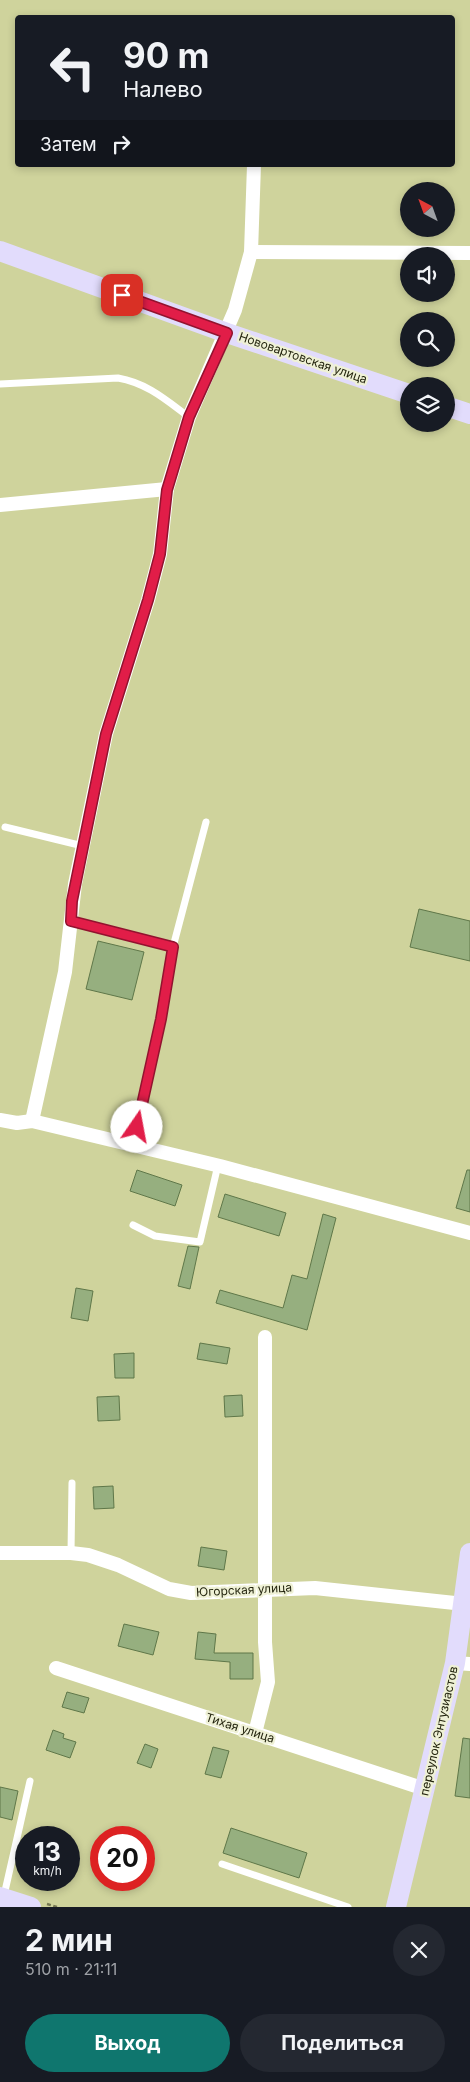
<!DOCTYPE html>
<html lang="ru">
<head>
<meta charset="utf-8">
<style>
	body { margin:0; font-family:Inter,sans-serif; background:#242831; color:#f1f3f6; height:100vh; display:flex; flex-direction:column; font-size:19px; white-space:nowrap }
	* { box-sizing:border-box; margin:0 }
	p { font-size:16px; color:#9ea1a6 }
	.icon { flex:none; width:28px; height:28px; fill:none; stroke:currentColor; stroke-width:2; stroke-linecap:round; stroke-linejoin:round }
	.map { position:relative; height:1907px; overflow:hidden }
	.details { display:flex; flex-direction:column; background:#171b24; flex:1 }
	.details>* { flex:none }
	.banner { position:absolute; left:15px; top:15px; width:440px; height:152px; border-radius:5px; box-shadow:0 2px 8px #0003; background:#171b24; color:#f1f3f6; overflow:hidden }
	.needle { width:32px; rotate:319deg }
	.controls { position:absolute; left:400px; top:182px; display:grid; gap:10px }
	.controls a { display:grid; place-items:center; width:55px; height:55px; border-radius:50%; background:#171b24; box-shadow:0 2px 8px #0003; font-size:25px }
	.speed { position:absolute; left:15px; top:1826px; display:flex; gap:10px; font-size:25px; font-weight:700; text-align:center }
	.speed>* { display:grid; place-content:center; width:65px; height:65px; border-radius:50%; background:#171b24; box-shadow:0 2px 8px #0003; line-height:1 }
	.speed small { font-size:12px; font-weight:400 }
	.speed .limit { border:8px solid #d22; background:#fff; color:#111 }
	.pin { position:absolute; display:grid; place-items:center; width:42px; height:42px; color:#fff; margin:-21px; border-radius:10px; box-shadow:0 2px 8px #0006 }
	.me { position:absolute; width:55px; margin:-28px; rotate:12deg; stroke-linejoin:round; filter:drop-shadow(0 0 4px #0008) }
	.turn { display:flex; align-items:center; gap:18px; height:105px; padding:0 25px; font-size:22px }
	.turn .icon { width:65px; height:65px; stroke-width:2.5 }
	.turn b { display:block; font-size:35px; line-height:42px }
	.then { display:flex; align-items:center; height:48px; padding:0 25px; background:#0003; gap:10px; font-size:19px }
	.round { display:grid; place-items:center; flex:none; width:52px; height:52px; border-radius:26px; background:#242831 }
	.summary { display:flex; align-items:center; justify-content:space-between; height:85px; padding:0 25px }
	h1 { font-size:30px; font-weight:700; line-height:38px }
	.button { display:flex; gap:10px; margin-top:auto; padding:10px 25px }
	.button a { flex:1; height:58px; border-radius:30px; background:#0f766e; color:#fff; font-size:20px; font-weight:700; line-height:58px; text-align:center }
	.button a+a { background:#242831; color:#f1f3f6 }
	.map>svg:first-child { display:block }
	.building { fill:#96af7f; stroke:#5f7749 }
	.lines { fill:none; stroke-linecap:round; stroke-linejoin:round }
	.path { stroke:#767853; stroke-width:2.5; stroke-dasharray:4 2.5; stroke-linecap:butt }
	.lane { stroke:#fff; stroke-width:7 }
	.street { stroke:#fff; stroke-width:14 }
	.secondary { stroke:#e2dcfc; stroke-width:20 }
	.route-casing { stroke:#92132f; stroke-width:12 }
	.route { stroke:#e11d48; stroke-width:9 }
	.labels { text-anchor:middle; stroke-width:4.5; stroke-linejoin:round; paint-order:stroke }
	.street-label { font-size:12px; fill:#24250f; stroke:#eff1d6 }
</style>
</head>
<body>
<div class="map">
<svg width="470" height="1907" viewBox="0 0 470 1907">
	<rect width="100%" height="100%" fill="#cfd39c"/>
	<g class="building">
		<polygon points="419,909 470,921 470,961 410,947"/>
		<polygon points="98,941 144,952 132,1000 86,989"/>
		<polygon points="137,1170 182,1185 175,1206 130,1191"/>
		<polygon points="467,1170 470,1170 470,1212 456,1208"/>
		<polygon points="225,1194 286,1213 279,1236 218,1217"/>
		<polygon points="323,1214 336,1218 307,1330 216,1303 220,1290 283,1308 292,1275 307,1279"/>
		<polygon points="188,1246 199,1247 190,1289 178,1286"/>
		<polygon points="76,1288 93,1291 88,1321 71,1318"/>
		<polygon points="200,1343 230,1348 227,1364 197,1359"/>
		<polygon points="134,1353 134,1378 115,1378 114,1354"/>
		<polygon points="242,1395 243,1416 225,1417 224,1396"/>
		<polygon points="119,1396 120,1420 98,1421 97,1397"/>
		<polygon points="113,1486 114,1508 94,1509 93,1487"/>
		<polygon points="201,1547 227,1551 224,1570 198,1566"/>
		<polygon points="124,1624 159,1632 153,1655 118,1646"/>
		<polygon points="198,1632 216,1634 214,1653 253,1653 253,1679 230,1679 230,1662 195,1659"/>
		<polygon points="67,1692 89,1698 84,1713 62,1707"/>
		<polygon points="53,1730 64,1734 63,1738 76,1742 70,1758 46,1750"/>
		<polygon points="463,1738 470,1739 470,1798 455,1796"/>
		<polygon points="145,1744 158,1749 151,1768 137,1763"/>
		<polygon points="213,1747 229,1751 221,1778 205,1774"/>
		<polygon points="0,1787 18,1791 12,1820 0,1817"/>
		<polygon points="231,1828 307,1853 299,1878 223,1853"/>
	</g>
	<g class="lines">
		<polyline class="path" points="47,1904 57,1907"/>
		<g class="lane">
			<path d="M0 384 118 378C147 383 166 400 189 417"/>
			<polyline points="5,827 83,846"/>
			<polyline points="71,921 173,947"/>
			<polyline points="133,1145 161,1019 173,947 206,822"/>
			<polyline points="133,1225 155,1236 200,1242 218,1165"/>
			<polyline points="71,1553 72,1483"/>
			<polyline points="222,1864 348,1907"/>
			<polyline points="2,1895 5,1891 30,1781"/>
		</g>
		<g class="street">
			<polyline points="251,252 470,253"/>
			<polyline points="0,505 167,489"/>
			<polyline points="0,1120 17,1123 32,1121 220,1166 470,1233"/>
			<polyline points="32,1121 65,972 75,884 106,734 148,600 160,554 167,489 189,417 235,310 251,252 254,165"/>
			<polyline points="0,1553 71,1553 88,1555 118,1565 169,1589 191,1593 315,1588 464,1604"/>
			<polyline points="455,1663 470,1664"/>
			<polyline points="56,1668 425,1789"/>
			<polyline points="255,1733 268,1682 265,1642 265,1337"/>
		</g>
		<g class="secondary">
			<polyline points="0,251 227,333 409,394"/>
			<polyline points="446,406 470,414"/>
			<polyline points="0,1897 31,1907"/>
			<polyline points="396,1907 455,1663 470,1553"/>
		</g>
	</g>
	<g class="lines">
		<defs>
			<polyline id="route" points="122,295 227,333 189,417 167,490 160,554 148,600 106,734 72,901 71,921 173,947 161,1019 137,1127"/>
		</defs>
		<use href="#route" class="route-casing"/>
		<use href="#route" class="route"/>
	</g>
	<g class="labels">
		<g class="street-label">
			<text transform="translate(303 358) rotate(19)" y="4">Нововартовская улица</text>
			<text transform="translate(244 1590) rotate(-3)" y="4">Югорская улица</text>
			<text transform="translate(240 1728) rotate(18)" y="4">Тихая улица</text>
			<text transform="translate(439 1731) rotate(-77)" y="4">переулок Энтузиастов</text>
		</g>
	</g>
</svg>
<div class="controls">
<a><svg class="needle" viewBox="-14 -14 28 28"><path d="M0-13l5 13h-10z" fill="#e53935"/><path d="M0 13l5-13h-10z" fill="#9ea1a6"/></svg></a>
<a><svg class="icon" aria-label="sound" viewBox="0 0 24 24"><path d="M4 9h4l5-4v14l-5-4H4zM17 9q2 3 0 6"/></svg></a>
<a><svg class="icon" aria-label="search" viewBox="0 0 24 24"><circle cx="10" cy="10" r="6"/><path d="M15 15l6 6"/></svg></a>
<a><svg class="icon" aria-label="layers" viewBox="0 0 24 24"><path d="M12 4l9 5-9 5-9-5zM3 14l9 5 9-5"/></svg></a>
</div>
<div class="speed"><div>13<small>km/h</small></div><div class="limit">20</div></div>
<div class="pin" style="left:122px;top:295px;background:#d93025"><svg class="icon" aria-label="arrive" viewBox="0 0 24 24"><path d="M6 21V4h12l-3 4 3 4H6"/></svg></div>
<svg class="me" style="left:137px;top:1127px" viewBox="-20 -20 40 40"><circle r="19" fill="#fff"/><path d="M0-13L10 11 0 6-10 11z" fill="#e11d48"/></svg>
<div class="banner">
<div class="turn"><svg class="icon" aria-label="left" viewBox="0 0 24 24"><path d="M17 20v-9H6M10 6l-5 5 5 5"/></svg><div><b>90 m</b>Налево</div></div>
<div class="then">Затем<svg class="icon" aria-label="right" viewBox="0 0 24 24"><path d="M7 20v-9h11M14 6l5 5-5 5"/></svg></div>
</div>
</div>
<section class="details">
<div class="summary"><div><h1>2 мин</h1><p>510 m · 21:11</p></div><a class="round"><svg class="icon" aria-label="close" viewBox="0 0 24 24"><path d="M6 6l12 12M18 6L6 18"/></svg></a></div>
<div class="button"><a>Выход</a><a>Поделиться</a></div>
</section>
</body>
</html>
